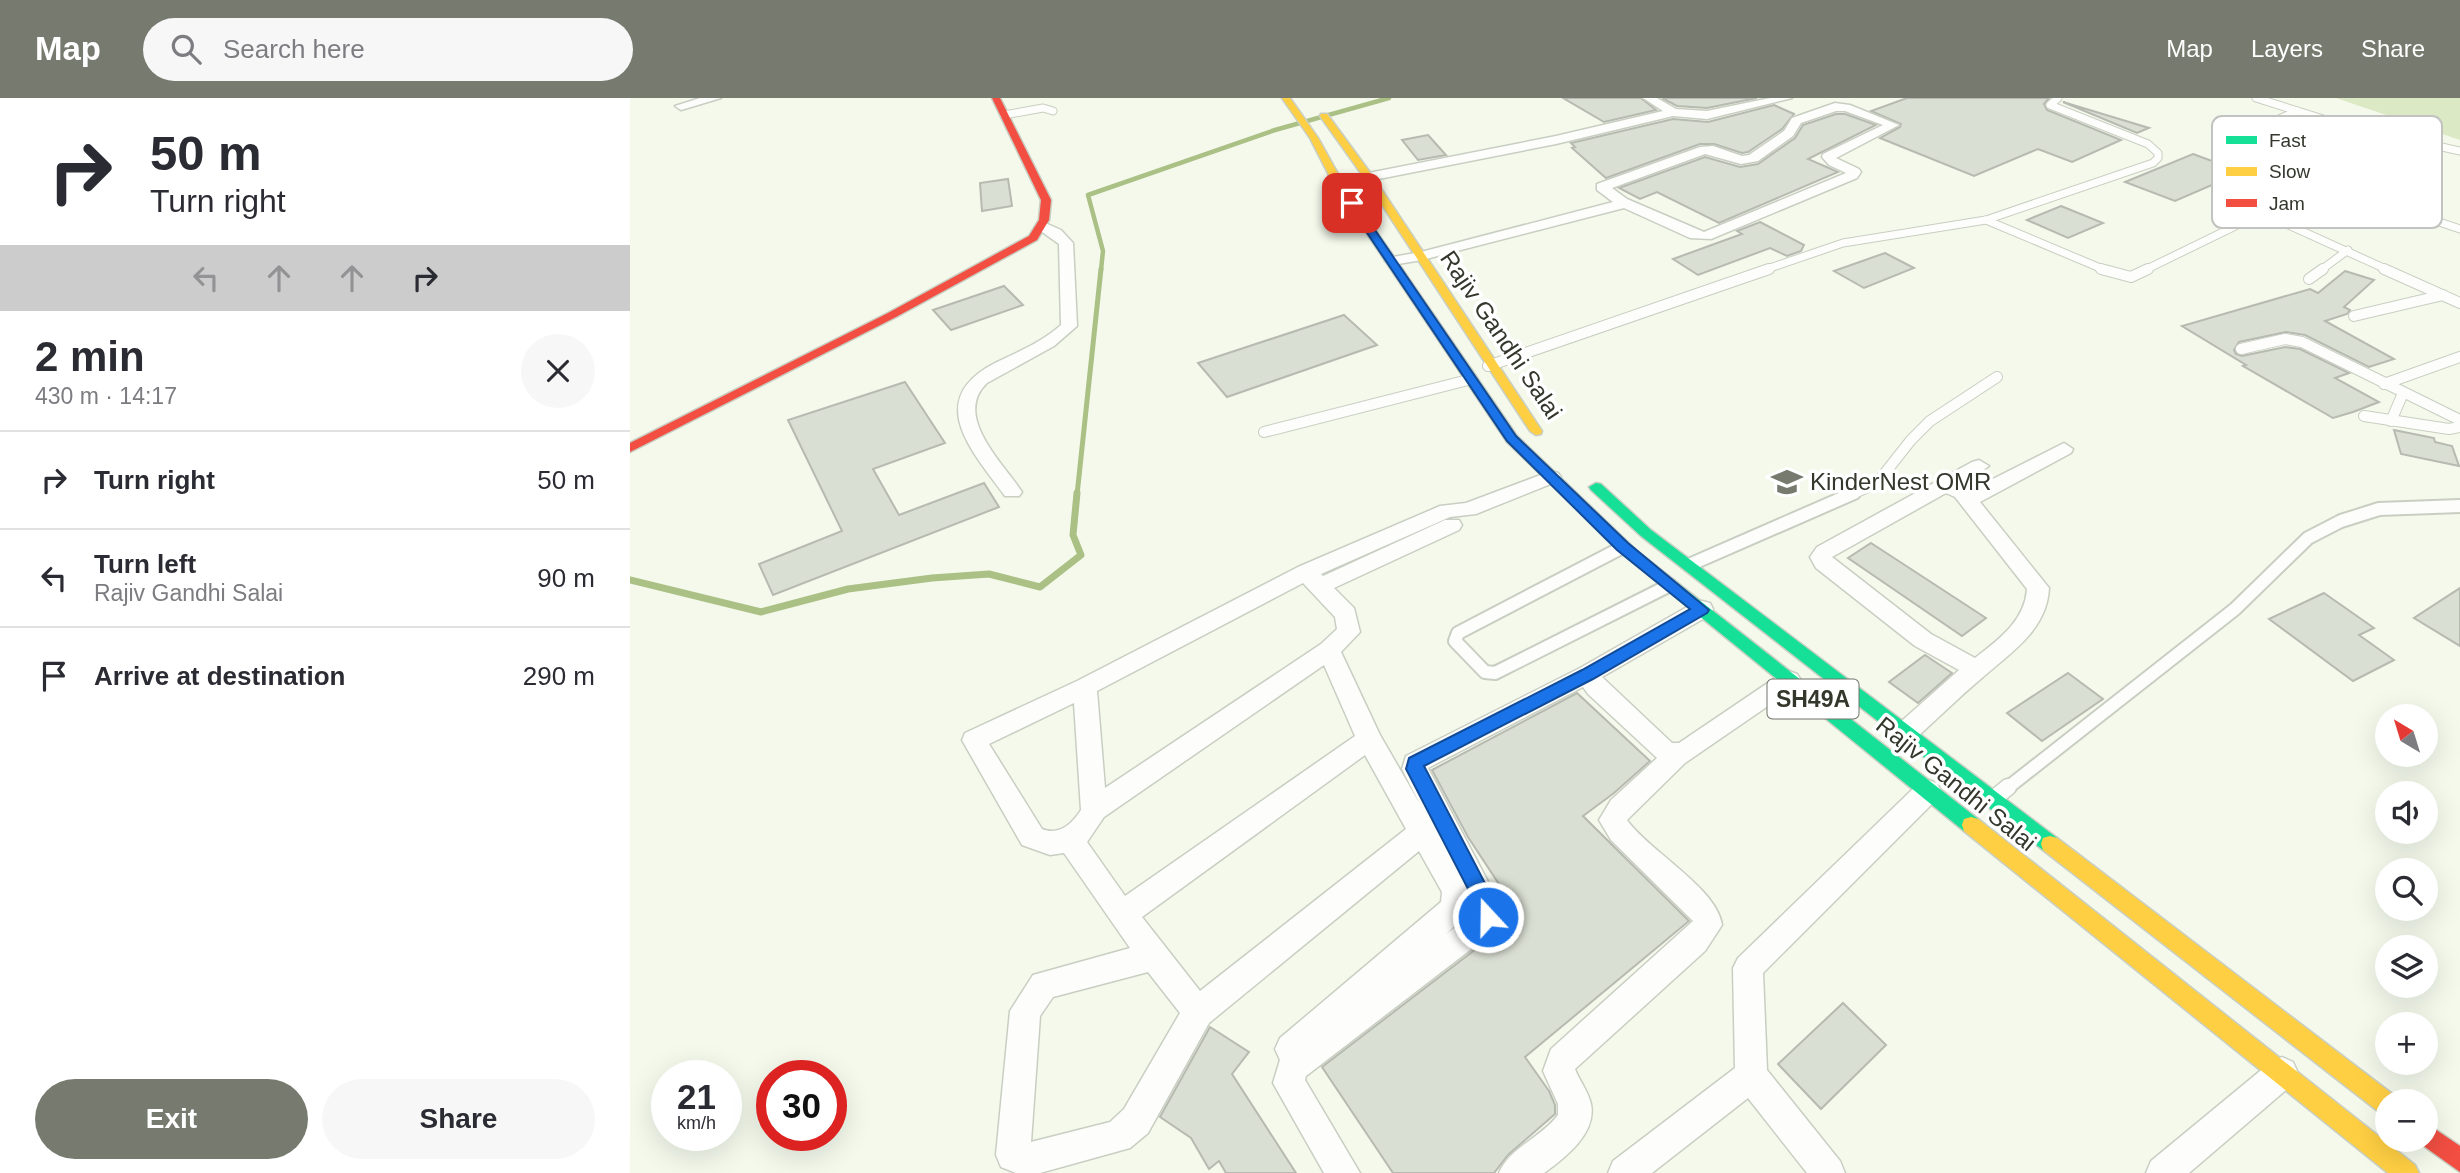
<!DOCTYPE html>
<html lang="en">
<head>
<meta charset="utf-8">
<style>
	body { margin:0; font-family:Helvetica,sans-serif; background:#f7f7f7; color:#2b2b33; height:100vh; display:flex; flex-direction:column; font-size:26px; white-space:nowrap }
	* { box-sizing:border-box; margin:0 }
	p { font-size:23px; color:#7c7c81 }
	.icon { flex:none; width:38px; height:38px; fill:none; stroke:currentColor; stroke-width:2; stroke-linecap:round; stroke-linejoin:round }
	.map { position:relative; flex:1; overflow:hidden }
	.side { display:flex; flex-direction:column; background:#fff; width:630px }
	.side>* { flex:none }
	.banner { background:#fff; color:#2b2b33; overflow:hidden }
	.needle { width:46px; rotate:322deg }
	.tools { position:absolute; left:1745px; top:606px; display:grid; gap:14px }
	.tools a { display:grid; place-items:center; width:63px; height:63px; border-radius:50%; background:#fff; box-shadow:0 7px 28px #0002; font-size:35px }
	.speed { position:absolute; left:21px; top:962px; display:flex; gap:14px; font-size:35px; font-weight:700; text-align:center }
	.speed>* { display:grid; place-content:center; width:91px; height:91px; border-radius:50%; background:#fff; box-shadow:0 7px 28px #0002; line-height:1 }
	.speed small { font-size:18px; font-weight:400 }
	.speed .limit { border:10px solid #d22; background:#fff; color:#111 }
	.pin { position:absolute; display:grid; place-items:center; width:60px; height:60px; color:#fff; margin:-30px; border-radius:14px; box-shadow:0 4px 10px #0006 }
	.me { position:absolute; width:77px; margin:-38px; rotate:339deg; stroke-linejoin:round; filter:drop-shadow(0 0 5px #0008) }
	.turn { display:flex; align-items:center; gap:24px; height:147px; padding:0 35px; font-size:32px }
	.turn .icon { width:91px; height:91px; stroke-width:2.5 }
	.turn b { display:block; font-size:49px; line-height:60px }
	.lanes { display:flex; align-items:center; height:66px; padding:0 35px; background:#0003; justify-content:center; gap:35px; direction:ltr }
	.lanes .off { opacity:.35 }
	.round { display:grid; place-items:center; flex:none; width:74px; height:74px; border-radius:37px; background:#f7f7f7 }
	.head { display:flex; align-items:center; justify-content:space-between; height:119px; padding:0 35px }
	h1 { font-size:42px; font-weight:800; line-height:52px }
	.cta { display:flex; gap:14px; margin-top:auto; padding:14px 35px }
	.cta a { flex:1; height:80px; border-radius:42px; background:#777b6f; color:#fff; font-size:28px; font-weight:800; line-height:80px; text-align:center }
	.cta a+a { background:#f7f7f7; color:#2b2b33 }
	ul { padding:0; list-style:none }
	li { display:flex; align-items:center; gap:21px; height:98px; padding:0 35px; border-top:2px solid #e1e1e2 }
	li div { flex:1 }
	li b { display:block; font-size:26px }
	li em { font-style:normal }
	header { display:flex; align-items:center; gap:42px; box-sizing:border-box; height:98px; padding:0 35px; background:#777b6f; color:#fff }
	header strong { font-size:33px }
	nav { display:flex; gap:38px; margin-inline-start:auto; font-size:24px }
	.search { width:490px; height:63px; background:#f7f7f7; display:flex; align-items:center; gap:18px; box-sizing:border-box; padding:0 24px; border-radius:38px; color:#7c7c81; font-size:26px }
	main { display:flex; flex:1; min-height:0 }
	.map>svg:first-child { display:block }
	.green { fill:#dbe9c4 }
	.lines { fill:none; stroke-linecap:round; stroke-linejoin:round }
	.stream-far2 { stroke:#aac084; stroke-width:4.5 }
	.stream-far1 { stroke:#aac084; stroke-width:5 }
	.stream { stroke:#aac084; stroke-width:7 }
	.building { fill:#dadfd3; stroke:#b6bab0; stroke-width:2 }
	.lane-far3-casing { stroke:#c9cec2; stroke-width:9 }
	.lane-far2-casing { stroke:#c9cec2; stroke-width:12 }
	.lane-far1-casing { stroke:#c9cec2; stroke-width:16 }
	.lane-casing { stroke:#c9cec2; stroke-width:19 }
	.street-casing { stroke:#c9cec2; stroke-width:3 }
	.fast-casing { stroke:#c9cec2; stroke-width:3 }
	.slow-casing { stroke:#c9cec2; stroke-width:3 }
	.jam-casing { stroke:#c9cec2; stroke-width:3 }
	.lane-far3 { stroke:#fdfefc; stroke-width:7 }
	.lane-far2 { stroke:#fdfefc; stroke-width:10 }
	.lane-far1 { stroke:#fdfefc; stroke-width:12 }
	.lane { stroke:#fdfefc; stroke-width:16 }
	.street { fill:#fdfefc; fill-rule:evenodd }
	.fast { fill:#16e098; fill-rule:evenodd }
	.slow { fill:#ffcf43; fill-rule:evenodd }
	.jam { fill:#f24e42; fill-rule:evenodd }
	.route { fill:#1a73e8; stroke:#114b97; stroke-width:2 }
	.labels { text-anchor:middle; stroke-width:7; stroke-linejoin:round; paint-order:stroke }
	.shield { fill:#fff; stroke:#70736b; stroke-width:2 }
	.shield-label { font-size:23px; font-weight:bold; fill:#33372c }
	.street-label { font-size:24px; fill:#33372c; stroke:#fff }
	.poi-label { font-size:24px; fill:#33372c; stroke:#fff; text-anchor:start }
	.key { fill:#fff; stroke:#c2c3c0; stroke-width:2 }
	.key-label { font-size:19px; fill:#33372c }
</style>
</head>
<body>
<header>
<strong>Map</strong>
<div class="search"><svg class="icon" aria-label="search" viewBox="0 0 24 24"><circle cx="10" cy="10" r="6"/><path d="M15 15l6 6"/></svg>Search here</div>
<nav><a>Map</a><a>Layers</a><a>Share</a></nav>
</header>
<main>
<section class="side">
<div class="banner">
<div class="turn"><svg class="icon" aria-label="right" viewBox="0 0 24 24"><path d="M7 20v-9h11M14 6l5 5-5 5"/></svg><div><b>50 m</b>Turn right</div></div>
<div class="lanes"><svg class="icon off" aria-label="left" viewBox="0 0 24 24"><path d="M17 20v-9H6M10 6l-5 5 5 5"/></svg><svg class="icon off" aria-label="ahead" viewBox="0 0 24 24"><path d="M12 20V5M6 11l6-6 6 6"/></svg><svg class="icon off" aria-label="ahead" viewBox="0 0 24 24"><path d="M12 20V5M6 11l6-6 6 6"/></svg><svg class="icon" aria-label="right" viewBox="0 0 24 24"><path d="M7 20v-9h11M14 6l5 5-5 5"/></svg></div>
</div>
<div class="head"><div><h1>2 min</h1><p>430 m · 14:17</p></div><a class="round"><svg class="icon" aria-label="close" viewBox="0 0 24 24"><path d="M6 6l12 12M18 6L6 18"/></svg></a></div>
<ul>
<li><svg class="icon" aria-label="right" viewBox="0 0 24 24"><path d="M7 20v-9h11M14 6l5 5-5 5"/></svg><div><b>Turn right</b></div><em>50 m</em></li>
<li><svg class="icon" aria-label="left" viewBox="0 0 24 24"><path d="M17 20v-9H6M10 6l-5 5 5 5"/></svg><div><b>Turn left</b><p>Rajiv Gandhi Salai</p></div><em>90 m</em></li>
<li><svg class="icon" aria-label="arrive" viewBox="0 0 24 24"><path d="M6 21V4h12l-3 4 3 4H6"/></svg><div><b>Arrive at destination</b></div><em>290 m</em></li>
</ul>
<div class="cta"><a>Exit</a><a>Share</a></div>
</section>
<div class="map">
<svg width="1830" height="1075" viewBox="0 0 1830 1075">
	<rect width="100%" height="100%" fill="#f4f9ec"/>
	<polygon class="green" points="1706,0 1830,0 1830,42"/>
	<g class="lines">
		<polyline class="stream-far2" points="471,172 473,153 458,97 645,32 759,0"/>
		<polyline class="stream-far1" points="447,397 471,171"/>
		<polyline class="stream" points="0,482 131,514 218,491 302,480 359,476 410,489 451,457 443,437 447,395"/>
	</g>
	<g class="building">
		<polygon points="933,0 1011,0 1026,12 974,24"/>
		<polygon points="1032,0 1127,0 1077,10 1047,8"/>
		<polygon points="1277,0 1419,0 1414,6 1417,12 1491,42 1442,64 1408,51 1344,78 1250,40 1270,29 1271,26 1241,13"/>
		<polygon points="1433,4 1519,30 1507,35"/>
		<polygon points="1144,7 1164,16 1152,31 1118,54 1112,55 1084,46 1070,46 976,80 942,50 945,49 941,45 1043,21 1078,24"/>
		<polygon points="1206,16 1215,16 1246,27 1178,61 1208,74 1089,125 1027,94 1010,101 989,90 1075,59 1110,69 1128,66 1165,40 1173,27"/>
		<polygon points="798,37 816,57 788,62 772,42"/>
		<polygon points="1563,56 1612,74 1545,103 1495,84"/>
		<polygon points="378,81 382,108 352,113 350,85"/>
		<polygon points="1431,108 1473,125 1438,140 1397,122"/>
		<polygon points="1130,124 1174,147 1171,153 1157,158 1140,150 1068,177 1043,161 1112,136 1107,133"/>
		<polygon points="1255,155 1284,170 1234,190 1204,173"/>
		<polygon points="1715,173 1744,182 1714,209 1720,212 1717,216 1695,223 1764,261 1739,269 1675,237 1656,234 1609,244 1604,252 1606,256 1612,258 1655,249 1670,251 1719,275 1705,280 1749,304 1723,314 1703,320 1613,268 1616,267 1552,228 1680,191 1688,195"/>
		<polygon points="374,188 393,207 321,232 303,212"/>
		<polygon points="714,217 747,247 597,299 568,265"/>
		<polygon points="275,284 315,345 243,371 269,417 354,385 369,409 143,497 129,466 212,433 158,322"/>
		<polygon points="1764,332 1804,340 1805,344 1822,348 1829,368 1771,356"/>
		<polygon points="1241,445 1356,520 1332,538 1218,460"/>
		<polygon points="1830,490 1830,548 1784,520"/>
		<polygon points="1694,495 1744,530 1729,537 1764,562 1723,583 1639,521"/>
		<polygon points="1295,557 1322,575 1288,605 1259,584"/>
		<polygon points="1438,575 1473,601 1412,643 1377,615"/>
		<polygon points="947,595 1020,663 984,695 953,718 1059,823 895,959 919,993 925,1007 925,1016 878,1057 864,1075 763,1075 692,969 864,837 872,823 886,812 838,739 802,672"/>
		<polygon points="1213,905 1256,947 1191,1011 1148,966"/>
		<polygon points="580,929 619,954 602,976 666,1075 596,1075 589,1063 579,1071 561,1040 530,1019"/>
	</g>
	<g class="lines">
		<defs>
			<g id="lane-far3">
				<polyline points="1626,0 1706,25 1830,53"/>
				<polyline points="374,17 413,10 423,13"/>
				<polyline points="1696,86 1830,131"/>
				<polyline points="1596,108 1654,65 1650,58 1620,37 1620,34 1667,13"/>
				<polyline points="1632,115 1766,51 1805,56"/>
				<polyline points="1356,122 1475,172"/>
				<polyline points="1134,172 1213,145 1356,122 1523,65 1528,60 1528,55 1518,46 1420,7 1428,0"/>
				<polyline points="1515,172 1632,115 1758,172"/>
				<polyline points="1691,172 1718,152"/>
			</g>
			<g id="lane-far2">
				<polyline points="1471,171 1501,179 1518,171"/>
				<polyline points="1754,171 1830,205"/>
				<polyline points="1679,181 1693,171"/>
				<polyline points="1724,218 1813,197"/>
				<polyline points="1611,251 1655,241 1672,244 1830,322"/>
				<polyline points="858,268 1139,171"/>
				<polyline points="1754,286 1830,259"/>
				<polyline points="1734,318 1819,331 1830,329"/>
				<polyline points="1761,323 1773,295"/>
				<polyline points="634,334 842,281"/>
				<polyline points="1220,397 1247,385 1281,342 1300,323 1367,279"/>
			</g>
			<g id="lane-far1">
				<polyline points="993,449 828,535 825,543 855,574 865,575 1040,487"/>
				<polyline points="1059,467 1224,395"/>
				<polyline points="1376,691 1605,511 1678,440 1711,423 1749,411 1830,408"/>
			</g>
			<polyline id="lane" points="1367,698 1378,689"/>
			<g id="street">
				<polygon points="70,0 91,0 51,12 45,8"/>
				<polygon points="1013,0 1027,0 1046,11 1077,13 1140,0 1162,0 1077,21 1043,18 926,46 708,89 701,85 708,81 926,38 1033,13"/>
				<path d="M1205 5 1220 7 1269 27 1206 60 1229 71 1231 74 1227 80 1081 141 1060 140 994 110 792 162 762 167 755 163 757 160 791 154 983 104 967 92V86L1070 49 1083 48 1112 58 1119 57 1154 33 1162 20ZM1206 13H1215L1253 27 1193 56 1192 59 1199 67 1216 75 1074 134 997 101 982 90 1075 56 1111 66 1128 63 1163 38 1171 25Z"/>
				<path d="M413 124 431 132 443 145 447 228 424 248 357 285C322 318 374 366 392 394L389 398H375C343 354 293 302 365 265 388 254 412 244 431 227L429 146 408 131 406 128Z"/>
				<path d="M1434 345 1443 351 1441 355 1350 404 1419 490C1417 532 1381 554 1353 579 1329 599 1307 621 1284 642L1275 645 1266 642 1263 635 1266 628 1329 572 1285 548 1186 470 1180 459 1187 449 1342 364 1349 362 1359 368 1330 387 1341 392ZM1316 395 1325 399 1397 491C1395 523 1368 542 1345 560L1301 536 1202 459Z"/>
				<path d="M921 373 928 375 931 379 928 383 846 416 820 419 691 476 693 478 815 422H829L832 427 829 432 704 490 724 510 730 534 711 554 750 637 791 708 772 671 776 658 950 570 1064 505 1072 503 1080 505 1083 511 1080 517 972 579 1042 645H1049L1151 576 1159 573 1167 576 1171 582 1167 588 1055 665 997 722C1019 753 1087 790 1092 827L1075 853 945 971C949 982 958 993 961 1006 967 1035 935 1060 914 1075H869C879 1050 912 1039 928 1017V1006L913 973 921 951 1063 823 981 742 969 722 981 702 1027 660 958 596 953 589 798 670 874 814 862 835 676 978 675 982 730 1075H694L643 985 650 962 645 951 650 940 811 804 812 794 789 753 579 925 518 1035 500 1050 410 1075H386L371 1069 366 1057 380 913 403 877 500 850 434 755 420 757 392 747 332 642 335 635 447 583 668 469 810 408 836 405ZM673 485 705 519 707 531 691 546 475 690 467 593ZM694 567 725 638 495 798 457 744 474 719ZM444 605 451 712C442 726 429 738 412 731L359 646ZM735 657 776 731 570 893 512 819ZM840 804 845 813 842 817 816 836 831 822ZM518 874 550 915 494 1011 480 1024 401 1044 410 918 423 899Z"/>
				<polygon points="1298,682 1307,685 1311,693 1307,701 1133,875 1137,972 1210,1063 1215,1075 1177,1075 1118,1000 1022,1075 978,1075 983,1063 1105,970 1103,870 1108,860 1289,685"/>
				<polygon points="1652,959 1663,964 1668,975 1663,986 1559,1075 1516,1075 1521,1063 1641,964"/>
			</g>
			<g id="fast">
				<polygon points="966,385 971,386 1021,432 1427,740 1429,746 1427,752 1420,754 1413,752 1011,438 961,392 959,389"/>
				<polygon points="1003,452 1008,454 1348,721 1350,727 1348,733 1341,735 1334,733 998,460 996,457 998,454"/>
			</g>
			<g id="slow">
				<polygon points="652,0 660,0 688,40 713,85 887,338 1008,454 1010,457 1008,460 998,460 877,344 703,85 680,40"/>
				<polygon points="691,16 697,16 744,80 912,333 911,336 906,337 900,333 735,81 690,18"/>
				<polygon points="1341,719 1348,721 1785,1067 1789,1075 1758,1075 1334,733 1332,727 1334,721"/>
				<polygon points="1420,738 1427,740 1765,998 1767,1003 1757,1003 1757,1017 1749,1014 1413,752 1411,746 1413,740"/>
			</g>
			<g id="jam">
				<polygon points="362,0 370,0 421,102 419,122 407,142 266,219 0,354 0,345 258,215 399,138 409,122 411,102"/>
				<polygon points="1796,1025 1830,1048 1830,1074 1788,1044 1787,1041 1796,1041"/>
			</g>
		</defs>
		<use href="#lane-far3" class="lane-far3-casing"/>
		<use href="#lane-far2" class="lane-far2-casing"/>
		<use href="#lane-far1" class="lane-far1-casing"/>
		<use href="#lane" class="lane-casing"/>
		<use href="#street" class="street-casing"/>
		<use href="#fast" class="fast-casing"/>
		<use href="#slow" class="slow-casing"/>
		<use href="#jam" class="jam-casing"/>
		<use href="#lane-far3" class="lane-far3"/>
		<use href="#lane-far2" class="lane-far2"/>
		<use href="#lane-far1" class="lane-far1"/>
		<use href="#lane" class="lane"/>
		<use href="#street" class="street"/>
		<use href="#fast" class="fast"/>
		<use href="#slow" class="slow"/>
		<use href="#jam" class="jam"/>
	</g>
	<polygon class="route" points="718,103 725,103 886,338 998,445 1079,512 1077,515 963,581 794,668 870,814 865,825 858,828 851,825 850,814 776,671 779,660 952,572 1060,511 987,452 877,343 717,105"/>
	<defs>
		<symbol id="school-bare" viewBox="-9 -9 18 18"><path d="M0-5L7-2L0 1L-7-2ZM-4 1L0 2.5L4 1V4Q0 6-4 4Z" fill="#777b6f" stroke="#fff" stroke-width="2.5" paint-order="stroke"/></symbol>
	</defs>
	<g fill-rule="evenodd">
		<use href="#school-bare" x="1135" y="362" width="44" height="44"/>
	</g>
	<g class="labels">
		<rect class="shield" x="1137.5" y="581.5" width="91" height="39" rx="5"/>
		<g class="shield-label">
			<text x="1183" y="609">SH49A</text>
		</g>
		<g class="street-label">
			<text transform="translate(871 237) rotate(56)" y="8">Rajiv Gandhi Salai</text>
			<text transform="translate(1326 686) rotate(39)" y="8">Rajiv Gandhi Salai</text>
		</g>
		<g class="poi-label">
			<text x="1180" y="392">KinderNest OMR</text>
		</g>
	</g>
	<rect x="1582" y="18" width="230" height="112" rx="10" class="key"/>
	<rect x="1596" y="38" width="31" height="8" fill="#16e098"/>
	<rect x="1596" y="69" width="31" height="9" fill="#ffcf43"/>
	<rect x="1596" y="101" width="31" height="8" fill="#f24e42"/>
	<g class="key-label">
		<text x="1639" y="49">Fast</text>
		<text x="1639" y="80">Slow</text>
		<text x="1639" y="112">Jam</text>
	</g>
</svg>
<div class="tools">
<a><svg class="needle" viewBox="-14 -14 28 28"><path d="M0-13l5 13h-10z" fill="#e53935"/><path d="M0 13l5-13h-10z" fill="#7c7c81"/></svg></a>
<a><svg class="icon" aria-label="sound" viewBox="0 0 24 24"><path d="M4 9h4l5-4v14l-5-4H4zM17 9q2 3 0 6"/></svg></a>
<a><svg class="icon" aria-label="search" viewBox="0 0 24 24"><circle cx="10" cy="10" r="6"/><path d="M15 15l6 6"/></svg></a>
<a><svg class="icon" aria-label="layers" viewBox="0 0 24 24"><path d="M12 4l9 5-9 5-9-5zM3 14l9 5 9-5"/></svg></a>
<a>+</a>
<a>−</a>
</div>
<div class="speed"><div>21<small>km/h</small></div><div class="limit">30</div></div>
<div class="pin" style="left:722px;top:105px;background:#d93025"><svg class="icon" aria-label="arrive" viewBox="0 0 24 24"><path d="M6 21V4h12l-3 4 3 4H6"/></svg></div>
<svg class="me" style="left:858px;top:819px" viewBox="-20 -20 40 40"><circle r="17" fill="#1a73e8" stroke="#fff" stroke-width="3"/><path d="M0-11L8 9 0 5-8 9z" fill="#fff"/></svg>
</div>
</main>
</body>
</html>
